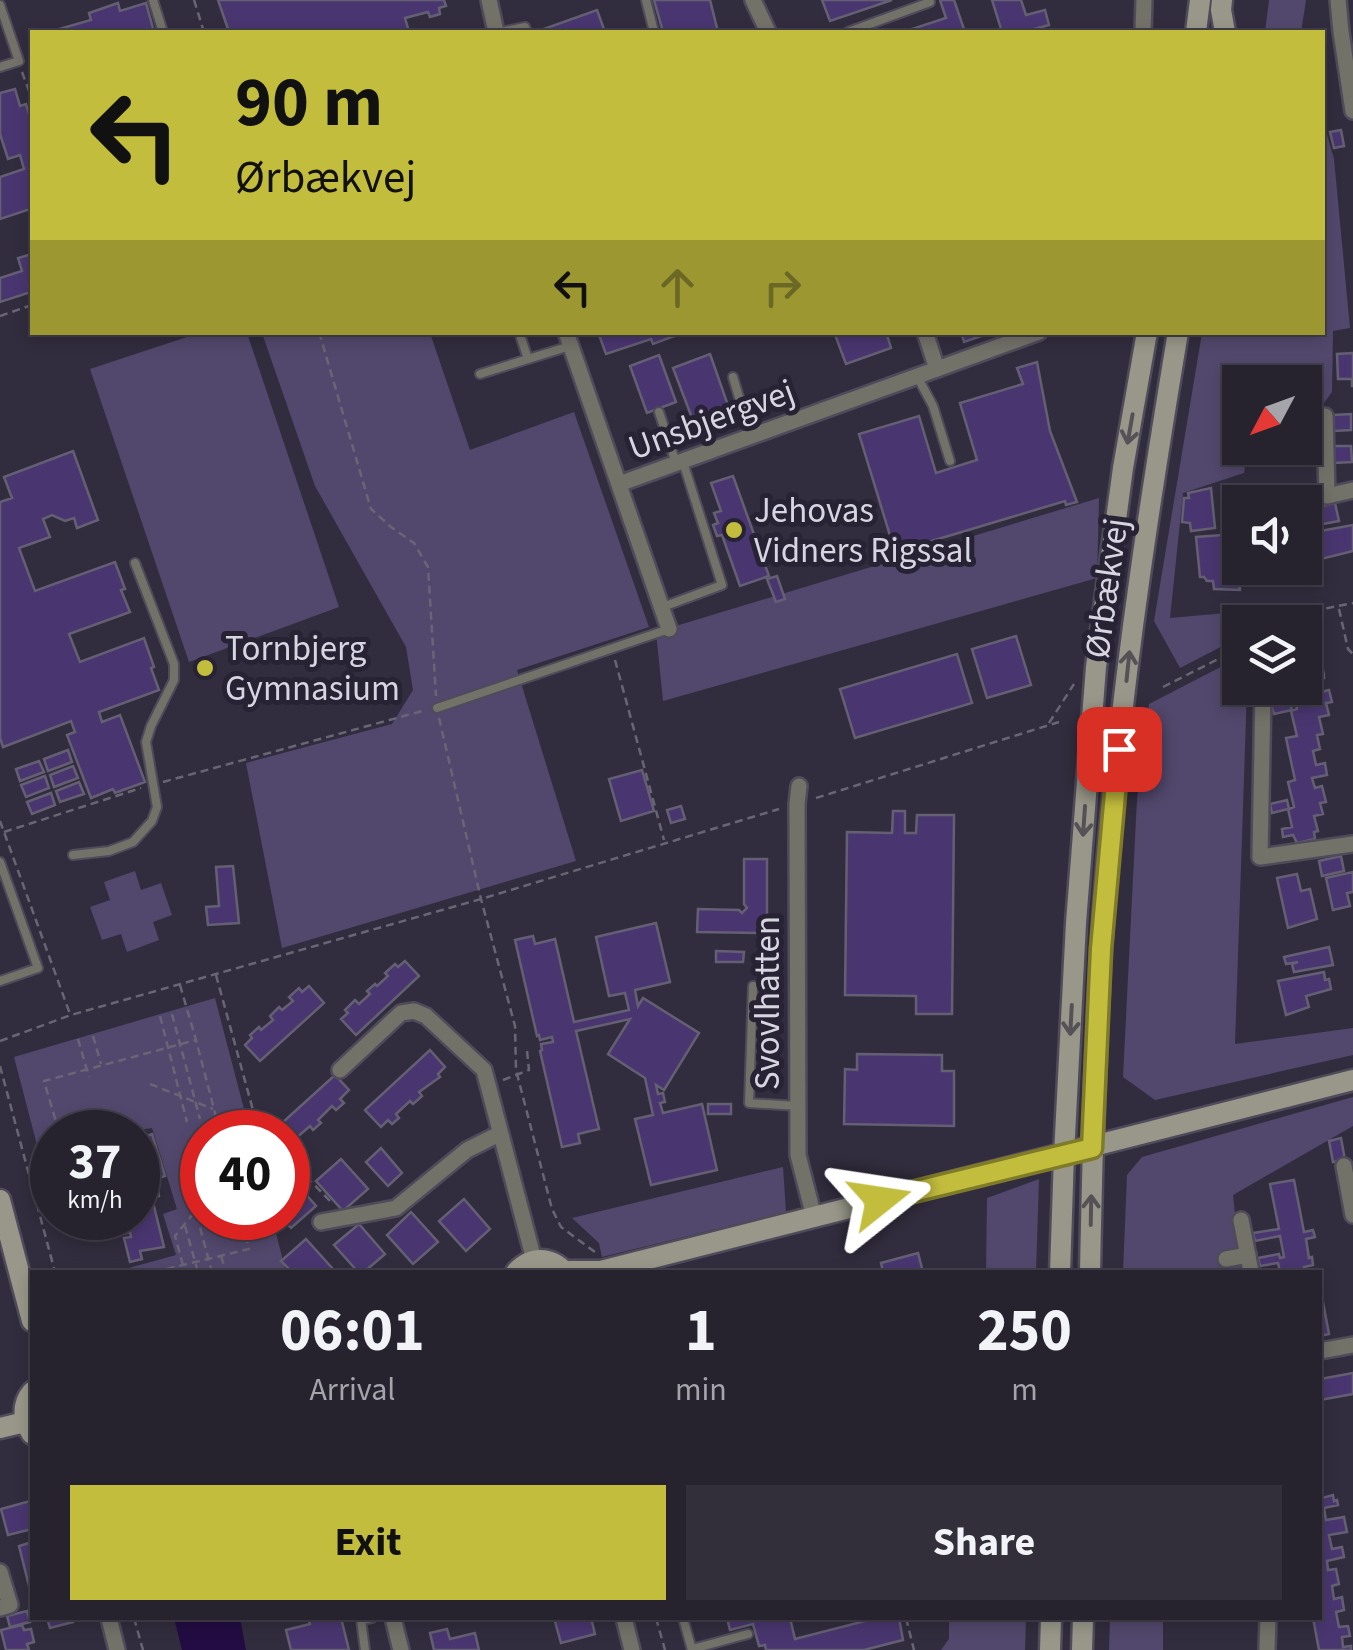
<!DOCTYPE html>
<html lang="en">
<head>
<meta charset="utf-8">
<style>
	body { margin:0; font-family:"Source Sans 3",sans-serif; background:#322f3a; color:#f1f3f6; height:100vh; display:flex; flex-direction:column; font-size:38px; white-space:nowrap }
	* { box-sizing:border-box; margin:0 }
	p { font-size:32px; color:#a4a4aa }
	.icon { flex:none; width:55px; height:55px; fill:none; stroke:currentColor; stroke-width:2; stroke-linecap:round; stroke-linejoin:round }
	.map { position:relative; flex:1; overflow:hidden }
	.sheet { position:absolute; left:30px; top:1270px; width:1292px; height:350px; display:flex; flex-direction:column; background:#26222e; border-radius:0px; box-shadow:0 5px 15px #0003,0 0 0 2px #423f4a }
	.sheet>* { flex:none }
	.top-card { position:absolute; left:30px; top:30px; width:1295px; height:305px; border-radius:0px; box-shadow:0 5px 15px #0003,0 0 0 2px #423f4a; background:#c3bd3e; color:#111; overflow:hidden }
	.needle { width:65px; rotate:229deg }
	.fabs { position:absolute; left:1222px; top:365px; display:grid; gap:20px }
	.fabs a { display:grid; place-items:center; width:100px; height:100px; border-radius:0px; background:#26222e; box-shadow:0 5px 15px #0003,0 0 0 2px #423f4a; font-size:50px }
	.speed { position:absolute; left:30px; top:1110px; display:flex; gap:20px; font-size:50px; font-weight:700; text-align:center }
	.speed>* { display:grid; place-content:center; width:130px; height:130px; border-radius:50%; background:#26222e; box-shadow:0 5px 15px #0003,0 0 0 2px #423f4a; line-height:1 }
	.speed small { font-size:25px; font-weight:400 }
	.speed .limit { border:15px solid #d22; background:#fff; color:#111 }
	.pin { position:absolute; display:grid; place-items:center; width:85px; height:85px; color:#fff; margin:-42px; border-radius:20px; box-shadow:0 5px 15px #0006 }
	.me { position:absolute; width:110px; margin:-55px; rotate:75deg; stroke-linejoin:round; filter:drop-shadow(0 0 8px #0008) }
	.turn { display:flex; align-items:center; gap:35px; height:210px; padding:0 40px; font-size:45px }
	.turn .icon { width:130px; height:130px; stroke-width:2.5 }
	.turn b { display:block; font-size:70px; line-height:85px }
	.lanes { display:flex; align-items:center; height:95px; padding:0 40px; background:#0003; justify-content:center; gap:50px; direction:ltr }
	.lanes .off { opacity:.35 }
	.eta { display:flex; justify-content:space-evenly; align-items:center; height:170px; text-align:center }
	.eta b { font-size:60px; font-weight:700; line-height:70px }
	.cta { display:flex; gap:20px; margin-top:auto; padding:20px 40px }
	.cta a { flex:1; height:115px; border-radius:0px; background:#c3bd3e; color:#111; font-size:40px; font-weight:700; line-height:115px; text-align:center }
	.cta a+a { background:#322f3a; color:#f1f3f6 }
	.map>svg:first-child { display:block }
	.green { fill:#52486d }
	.water { fill:#230c43 }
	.building { fill:#493670; stroke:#645f72; stroke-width:2.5 }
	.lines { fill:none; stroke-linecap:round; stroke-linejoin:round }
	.lane-casing { stroke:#504b5b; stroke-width:12 }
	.street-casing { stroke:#504b5b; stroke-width:20 }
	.secondary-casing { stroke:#504b5b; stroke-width:25 }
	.path { stroke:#696574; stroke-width:2.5; stroke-dasharray:8 5; stroke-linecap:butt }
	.lane { stroke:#727269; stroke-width:8 }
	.street { stroke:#727269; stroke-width:15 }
	.secondary { stroke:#989789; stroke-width:20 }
	.oneway { stroke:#555156 }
	.route-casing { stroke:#7f7b28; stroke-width:25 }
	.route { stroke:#c3bd3e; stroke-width:18 }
	.poi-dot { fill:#c3bd3e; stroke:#282334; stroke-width:4 }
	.labels { text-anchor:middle; stroke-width:10; stroke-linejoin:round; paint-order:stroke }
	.street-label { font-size:35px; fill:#d7d5e0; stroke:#282334 }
	.poi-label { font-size:35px; fill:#d7d5e0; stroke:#282334; text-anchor:start }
</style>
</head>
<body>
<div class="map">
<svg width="1353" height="1650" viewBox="0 0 1353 1650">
	<rect width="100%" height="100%" fill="#322d3e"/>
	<g class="green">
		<polygon points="1269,0 1306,0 1301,32 1265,32"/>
		<polygon points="1326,131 1334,159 1350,328 1333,331 1332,392 1305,429 1305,382 1240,382 1240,448 1292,448 1290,450 1247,452 1244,473 1183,493 1170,618 1249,611 1249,622 1240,622 1240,637 1180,668 1154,621 1202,333 1322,332 1322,132"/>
		<polygon points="199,333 247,333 339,607 189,662 90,369"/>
		<polygon points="262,333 430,333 470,450 574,412 649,627 517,670 576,861 282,948 246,763 392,724 413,690 406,647 315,486"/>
		<polygon points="1099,498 1097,578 663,701 656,632"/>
		<polygon points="1240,657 1240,688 1247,688 1235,1044 1353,1028 1353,1055 1155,1100 1123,1077 1137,799 1149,704"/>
		<polygon points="135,871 141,890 161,883 172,915 153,922 159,940 127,952 121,934 102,940 90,907 110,900 104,882"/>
		<polygon points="215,998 250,1132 202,1132 202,1218 272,1218 286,1272 126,1272 125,1269 176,1255 163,1214 177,1209 152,1128 125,1132 52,1132 52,1166 43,1168 14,1057"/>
		<polygon points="1353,1097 1353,1126 1233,1195 1241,1272 1123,1272 1127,1175 1142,1157"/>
		<polygon points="783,1167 786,1212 602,1257 599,1243 572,1218"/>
		<polygon points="1039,1179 1036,1272 986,1272 987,1198"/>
		<polygon points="949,1618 1026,1618 1025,1650 941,1650 949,1639"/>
		<polygon points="1110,1618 1163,1618 1163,1650 1109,1650"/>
	</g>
	<polygon class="water" points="174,1618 240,1618 246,1650 182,1650"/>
	<g class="building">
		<polygon points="218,0 444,0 446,6 439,8 440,14 430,17 428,12 405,18 409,32 229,32"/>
		<polygon points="654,0 710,0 718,32 663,32"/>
		<polygon points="822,0 892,0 830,21"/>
		<polygon points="940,0 954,0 965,32 903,32 946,18"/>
		<polygon points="992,0 1021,0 1026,15 1045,10 1049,25 1023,32 1002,32"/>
		<polygon points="118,3 120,11 146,3 154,32 49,32 91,20 89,13"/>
		<polygon points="597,10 605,32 542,32 541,30"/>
		<polygon points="15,89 20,106 26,104 32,125 32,135 30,136 32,145 32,218 30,209 0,219 0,177 24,169 20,155 8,159 0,134 0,93"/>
		<polygon points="1341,130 1344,146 1334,148 1330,132"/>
		<polygon points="32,254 32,286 29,287 31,292 0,302 0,278 22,271 18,258"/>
		<polygon points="598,332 685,332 653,344 651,339 606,354"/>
		<polygon points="834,332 886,332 891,348 846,364"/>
		<polygon points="961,332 993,332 964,342"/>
		<polygon points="1353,353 1353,386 1352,386 1352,379 1338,379 1337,354"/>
		<polygon points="710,354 731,414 695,426 673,368"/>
		<polygon points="659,355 676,402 647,413 630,366"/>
		<polygon points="1037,362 1050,431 1077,502 1066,505 1065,501 895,552 859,434 919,416 936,473 977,460 960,403 1023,384 1017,368"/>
		<polygon points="1351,414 1351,430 1334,431 1333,415"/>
		<polygon points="1334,446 1351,446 1352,462 1334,463"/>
		<polygon points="73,451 98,520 77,528 74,518 65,521 52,515 43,519 50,537 19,548 35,591 115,562 125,589 121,590 130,612 69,634 80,662 144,638 154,667 151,668 159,690 99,712 102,722 120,715 145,782 115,793 113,789 91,798 67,735 75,732 71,721 3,747 0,738 0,502 12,498 4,477"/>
		<polygon points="733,476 769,576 740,586 722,535 717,536 713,525 718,523 714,513 721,511 711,483"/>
		<polygon points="1211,488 1215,528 1191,531 1190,523 1182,522 1184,498 1189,498 1188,493"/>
		<polygon points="1335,503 1339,521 1323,524 1319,507"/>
		<polygon points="1353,525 1353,551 1321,559 1315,532"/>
		<polygon points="1222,535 1225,572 1238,570 1240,590 1214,589 1213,581 1207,581 1204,577 1200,577 1196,537"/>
		<polygon points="777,576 785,599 776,602 767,579"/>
		<polygon points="1016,636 1031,685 987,698 972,649"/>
		<polygon points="1318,647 1324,675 1324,678 1318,680 1321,692 1329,690 1332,702 1326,703 1329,715 1319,717 1323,734 1317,735 1320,749 1313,751 1316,765 1325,763 1327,775 1312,778 1315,788 1322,786 1326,802 1320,803 1323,814 1314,816 1318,831 1314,832 1315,839 1297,843 1293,835 1283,837 1282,829 1292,827 1288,809 1272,813 1270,804 1287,800 1289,809 1294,807 1288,782 1295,780 1286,738 1297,736 1291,711 1297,709 1293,688 1305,688 1305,649"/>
		<polygon points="957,654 972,703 855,738 840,689"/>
		<polygon points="1289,700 1292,710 1274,714 1271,704"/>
		<polygon points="68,750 72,762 48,771 44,759"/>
		<polygon points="39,761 44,772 20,781 16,769"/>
		<polygon points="73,766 78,778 54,787 50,775"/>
		<polygon points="642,770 654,811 621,821 609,779"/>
		<polygon points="45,776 49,788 26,797 21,785"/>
		<polygon points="79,782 84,794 60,802 56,791"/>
		<polygon points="51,793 55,805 32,814 27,802"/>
		<polygon points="681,806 685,819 671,823 667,810"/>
		<polygon points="893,811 905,811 905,833 916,833 917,815 954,815 952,1014 916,1014 916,996 845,995 847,832 892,833"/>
		<polygon points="1341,856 1344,871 1322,876 1319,861"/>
		<polygon points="744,859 767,859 767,927 761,933 697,932 698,909 739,910 742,913 747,908 744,904"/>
		<polygon points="233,866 239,923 208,925 206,907 219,906 216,867"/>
		<polygon points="1353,872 1353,892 1347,893 1350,906 1333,910 1326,878"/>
		<polygon points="1297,874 1301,891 1310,889 1317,919 1288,928 1277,878"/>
		<polygon points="656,923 670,982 635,990 638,1006 643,998 699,1033 664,1090 656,1085 658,1094 663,1093 665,1102 660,1103 663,1113 702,1104 717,1170 651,1185 635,1119 653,1115 645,1078 608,1054 630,1019 576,1031 599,1129 578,1134 580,1143 562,1147 540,1051 542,1050 541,1044 553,1042 552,1037 540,1040 539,1035 537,1036 515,940 533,936 535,944 555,939 574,1022 629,1010 625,993 609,996 596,937"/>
		<polygon points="1329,947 1333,965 1294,972 1292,964 1298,962 1286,964 1284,957"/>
		<polygon points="716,951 744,952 743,962 716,962"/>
		<polygon points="405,961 419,976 356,1035 341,1019 348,1013 345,1010 355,1000 359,1004 370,994 367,991 375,984 377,986 388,976 385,973 395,964 398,967"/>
		<polygon points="1324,972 1325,980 1329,979 1331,989 1306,996 1309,1007 1286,1015 1278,981"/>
		<polygon points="309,986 324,1003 260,1061 245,1045 252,1038 250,1035 259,1027 261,1030 273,1020 270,1016 279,1007 282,1010 293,1001 289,997 299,988 302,992"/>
		<polygon points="430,1050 445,1067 438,1074 440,1077 419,1092 422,1096 413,1104 410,1101 396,1114 399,1118 392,1124 388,1120 381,1127 365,1110"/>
		<polygon points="857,1054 942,1055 942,1071 954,1071 954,1126 844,1124 845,1069 857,1070"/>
		<polygon points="335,1075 349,1090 340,1099 344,1103 336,1110 332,1106 318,1120 321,1123 313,1130 310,1126 295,1139 299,1143 292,1150 288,1147 288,1132 272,1132"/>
		<rect x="708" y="1104" width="23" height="10"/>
		<polygon points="152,1134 165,1176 156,1179 159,1196 152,1198 164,1247 140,1251 142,1259 130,1262 124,1238 131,1237 130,1232 123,1234 118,1218 138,1218 138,1139"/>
		<polygon points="1341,1138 1345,1160 1333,1162 1329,1141"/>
		<polygon points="381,1148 402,1173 388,1186 366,1162"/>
		<polygon points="341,1159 368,1189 343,1211 316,1181"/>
		<polygon points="289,1175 316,1206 291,1228 282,1218 288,1218 288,1177"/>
		<polygon points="1294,1180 1304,1232 1313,1230 1315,1237 1306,1239 1309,1258 1312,1257 1313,1265 1304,1267 1304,1272 1280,1272 1278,1263 1260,1266 1258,1258 1279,1254 1280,1258 1284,1257 1280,1236 1255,1241 1253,1233 1279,1229 1270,1184"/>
		<polygon points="464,1199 490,1229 466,1251 439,1221"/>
		<polygon points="411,1212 438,1242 413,1264 387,1235"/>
		<polygon points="359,1224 385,1254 364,1272 358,1272 334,1245"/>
		<polygon points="306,1239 333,1269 329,1272 292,1272 281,1261"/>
		<polygon points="918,1253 923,1272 883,1272 881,1263"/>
		<polygon points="1320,1297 1322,1297 1329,1334 1320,1336"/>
		<polygon points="1353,1373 1353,1394 1320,1400 1320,1379"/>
		<polygon points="1320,1487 1322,1498 1333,1495 1334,1501 1337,1500 1338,1505 1324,1508 1326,1520 1344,1517 1347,1532 1329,1535 1332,1549 1342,1547 1344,1557 1327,1561 1328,1570 1336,1569 1339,1584 1332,1586 1334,1599 1342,1597 1344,1610 1336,1612 1339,1627 1348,1626 1350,1636 1342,1637 1343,1647 1351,1646 1351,1650 1319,1650 1313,1618 1320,1618"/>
		<polygon points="30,1501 32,1529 8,1535 1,1509"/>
		<polygon points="32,1542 32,1586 29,1586 19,1546"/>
		<polygon points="27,1611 30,1622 10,1627 7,1616"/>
		<polygon points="47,1618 72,1618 73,1622 50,1628"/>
		<polygon points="308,1618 341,1618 349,1650 291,1650 286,1630 310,1624"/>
		<polygon points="554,1618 591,1618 595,1634 561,1643"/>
		<polygon points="727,1618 790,1618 795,1639 869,1620 869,1618 899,1618 903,1640 864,1650 766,1650 765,1645 759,1646 753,1624 730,1630"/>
		<polygon points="22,1625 24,1630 31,1629 34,1642 27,1644 29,1650 6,1650 1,1630"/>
		<polygon points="447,1629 450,1639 475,1633 479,1650 434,1650 430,1633"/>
	</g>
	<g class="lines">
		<defs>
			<g id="lane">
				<polyline points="153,0 163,32"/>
				<polyline points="646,0 654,32"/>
				<polyline points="0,5 19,61 0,67"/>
				<polyline points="501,32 525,27 527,32"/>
				<polyline points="848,32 930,2"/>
				<polyline points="519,332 528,359"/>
				<polyline points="480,374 570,346"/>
				<polyline points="917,376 933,406 950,461"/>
				<polyline points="733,377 750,435"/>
				<polyline points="659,412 676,463"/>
				<polyline points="660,608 722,585 683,462"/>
				<polyline points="437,708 669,629"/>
				<polyline points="73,855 109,851 133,842 152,821 157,807 146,742 151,726 174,680 174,664 135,563"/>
				<polyline points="0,862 38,968 0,981"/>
				<polyline points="753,986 749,1103 798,1106"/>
				<polyline points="683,1618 692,1650"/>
				<polyline points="692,1649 748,1634"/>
				<polyline points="365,1650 361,1620 372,1618"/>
			</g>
			<g id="street">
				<polyline points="489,0 496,32"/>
				<polyline points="753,0 768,32"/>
				<polyline points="1338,0 1341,32 1353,111"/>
				<polyline points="1143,32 1144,0"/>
				<polyline points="566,332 669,629"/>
				<polyline points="937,369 1039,332"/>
				<polyline points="1325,416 1327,496 1353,490"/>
				<polyline points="619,484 937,369 925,332"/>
				<polyline points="1263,692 1260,857 1353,844"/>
				<polyline points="799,786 797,804 798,1155 814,1217"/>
				<polyline points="340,1070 401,1013 414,1011 426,1016 484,1070 534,1260"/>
				<polyline points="1344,1166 1353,1215"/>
				<polyline points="1241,1220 1251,1272"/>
				<polyline points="321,1222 396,1208 467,1150 499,1134"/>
				<polyline points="1226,1259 1248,1255"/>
				<polyline points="1320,1351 1353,1345"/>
				<polyline points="0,1572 10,1605 0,1608"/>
				<polyline points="109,1618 117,1650"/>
				<polyline points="393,1618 401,1650"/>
				<polyline points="624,1618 632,1650"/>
				<polyline points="1267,1650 1268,1618"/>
			</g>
			<g id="secondary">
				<polyline points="1222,0 1221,10 1225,32"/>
				<polyline points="1196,32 1200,0"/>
				<polyline points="0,1200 32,1321"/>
				<polyline points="564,1271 601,1271 1353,1080"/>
				<path d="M516 1272C531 1256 550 1256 565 1272"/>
				<polyline points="1060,1272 1064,1155 1076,923 1096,667 1123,468 1147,332"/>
				<path d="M1090 1272C1093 1121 1097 970 1111 819 1126 656 1151 494 1178 332"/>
				<path d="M32 1392C21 1405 23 1420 32 1434"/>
				<polyline points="0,1428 25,1422"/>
				<polyline points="1050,1650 1051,1618"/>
				<polyline points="1082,1650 1083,1618"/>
			</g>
		</defs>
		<use href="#lane" class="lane-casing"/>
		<use href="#street" class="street-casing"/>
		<use href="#secondary" class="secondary-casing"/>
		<g class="path">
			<polyline points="194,0 204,32"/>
			<polyline points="22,72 32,99"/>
			<polyline points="0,316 32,305"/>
			<polyline points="319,332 371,509 391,527 414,543 428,567 436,696"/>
			<polyline points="1339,609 1348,649 1353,654"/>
			<polyline points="1290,622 1313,611 1353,603"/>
			<polyline points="615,660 664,840"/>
			<polyline points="1163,687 1240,648"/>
			<polyline points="439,718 481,899 515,1026 516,1070 552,1209 561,1227 595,1252"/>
			<polyline points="1049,723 1074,684"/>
			<polyline points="163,782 426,710"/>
			<polyline points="816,798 1059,722"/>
			<polyline points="0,821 70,1014"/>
			<polyline points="4,832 141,788"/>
			<polyline points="216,975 259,1132"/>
			<polyline points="180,985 196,1040 220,1132"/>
			<polyline points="172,1014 200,1119"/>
			<polyline points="160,1016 187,1122"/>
			<polyline points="93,1036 101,1064"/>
			<polyline points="78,1039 89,1077"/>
			<polyline points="0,1041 71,1015 481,899 779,809"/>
			<polyline points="0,1066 55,1272"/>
			<polyline points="503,1080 529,1070 527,1051"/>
			<polyline points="150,1084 213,1109"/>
			<polyline points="56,1124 69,1121"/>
			<polyline points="59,1132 44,1081 196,1040"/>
			<polyline points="288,1158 331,1202"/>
			<polyline points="183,1165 212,1272"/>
			<polyline points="185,1226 198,1272"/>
			<polyline points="221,1256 226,1272"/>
			<polyline points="183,1265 175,1236 202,1203"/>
			<polyline points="154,1272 249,1249 241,1218"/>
			<polyline points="134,1618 143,1650"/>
			<polyline points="656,1618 665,1650"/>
			<polyline points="906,1618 914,1650"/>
		</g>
		<use href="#lane" class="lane"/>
		<use href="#street" class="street"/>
		<use href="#secondary" class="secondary"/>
	</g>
	<defs><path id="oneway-shaft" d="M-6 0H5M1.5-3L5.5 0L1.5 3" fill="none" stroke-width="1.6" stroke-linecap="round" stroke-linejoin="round" transform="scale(2.5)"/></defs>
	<g class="oneway">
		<use href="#oneway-shaft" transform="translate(1130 429) rotate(100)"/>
		<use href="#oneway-shaft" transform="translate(1128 666) rotate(-84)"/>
		<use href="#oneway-shaft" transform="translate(1084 821) rotate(94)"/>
		<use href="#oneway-shaft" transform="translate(1071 1020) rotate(93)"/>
		<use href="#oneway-shaft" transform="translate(1091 1210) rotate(-89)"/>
	</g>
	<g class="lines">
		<defs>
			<polyline id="route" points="880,1200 1092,1148 1101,949 1119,749"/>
		</defs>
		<use href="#route" class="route-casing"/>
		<use href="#route" class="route"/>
	</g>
	<g class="poi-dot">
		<circle cx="734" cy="530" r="10"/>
		<circle cx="205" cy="668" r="10"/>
	</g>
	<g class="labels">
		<g class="street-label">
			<text transform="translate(711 419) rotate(-20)" y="12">Unsbjergvej</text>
			<text transform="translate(1106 588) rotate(-82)" y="12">Ørbækvej</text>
			<text transform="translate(767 1003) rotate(-90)" y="12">Svovlhatten</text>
		</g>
		<g class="poi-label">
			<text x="754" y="522">Jehovas<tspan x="754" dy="40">Vidners Rigssal</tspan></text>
			<text x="225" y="660">Tornbjerg<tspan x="225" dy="40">Gymnasium</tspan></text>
		</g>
	</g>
</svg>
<div class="fabs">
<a><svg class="needle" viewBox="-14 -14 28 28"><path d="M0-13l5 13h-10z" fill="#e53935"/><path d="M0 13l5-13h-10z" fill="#a4a4aa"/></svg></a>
<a><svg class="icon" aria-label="sound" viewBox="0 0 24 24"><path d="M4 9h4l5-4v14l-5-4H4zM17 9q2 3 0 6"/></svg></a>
<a><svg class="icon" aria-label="layers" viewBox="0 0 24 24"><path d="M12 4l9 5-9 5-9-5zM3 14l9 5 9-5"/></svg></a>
</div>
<div class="speed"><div>37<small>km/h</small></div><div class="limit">40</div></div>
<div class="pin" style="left:1119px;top:749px;background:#d93025"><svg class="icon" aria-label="arrive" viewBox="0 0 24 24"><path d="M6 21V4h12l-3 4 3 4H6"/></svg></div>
<svg class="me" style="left:880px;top:1200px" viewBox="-20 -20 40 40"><path d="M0-17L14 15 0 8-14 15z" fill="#c3bd3e" stroke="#fff" stroke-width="4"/></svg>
<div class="top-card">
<div class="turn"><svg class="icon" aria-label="left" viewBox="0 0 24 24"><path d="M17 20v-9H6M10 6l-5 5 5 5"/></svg><div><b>90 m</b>Ørbækvej</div></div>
<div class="lanes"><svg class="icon" aria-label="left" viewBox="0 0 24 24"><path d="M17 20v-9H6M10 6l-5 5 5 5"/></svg><svg class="icon off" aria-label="ahead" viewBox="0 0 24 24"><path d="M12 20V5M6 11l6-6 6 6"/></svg><svg class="icon off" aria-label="right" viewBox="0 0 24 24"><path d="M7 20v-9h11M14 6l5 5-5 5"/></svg></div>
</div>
<section class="sheet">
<div class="eta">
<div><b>06:01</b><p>Arrival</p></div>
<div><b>1</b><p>min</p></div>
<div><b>250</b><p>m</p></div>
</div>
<div class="cta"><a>Exit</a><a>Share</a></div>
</section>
</div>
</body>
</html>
